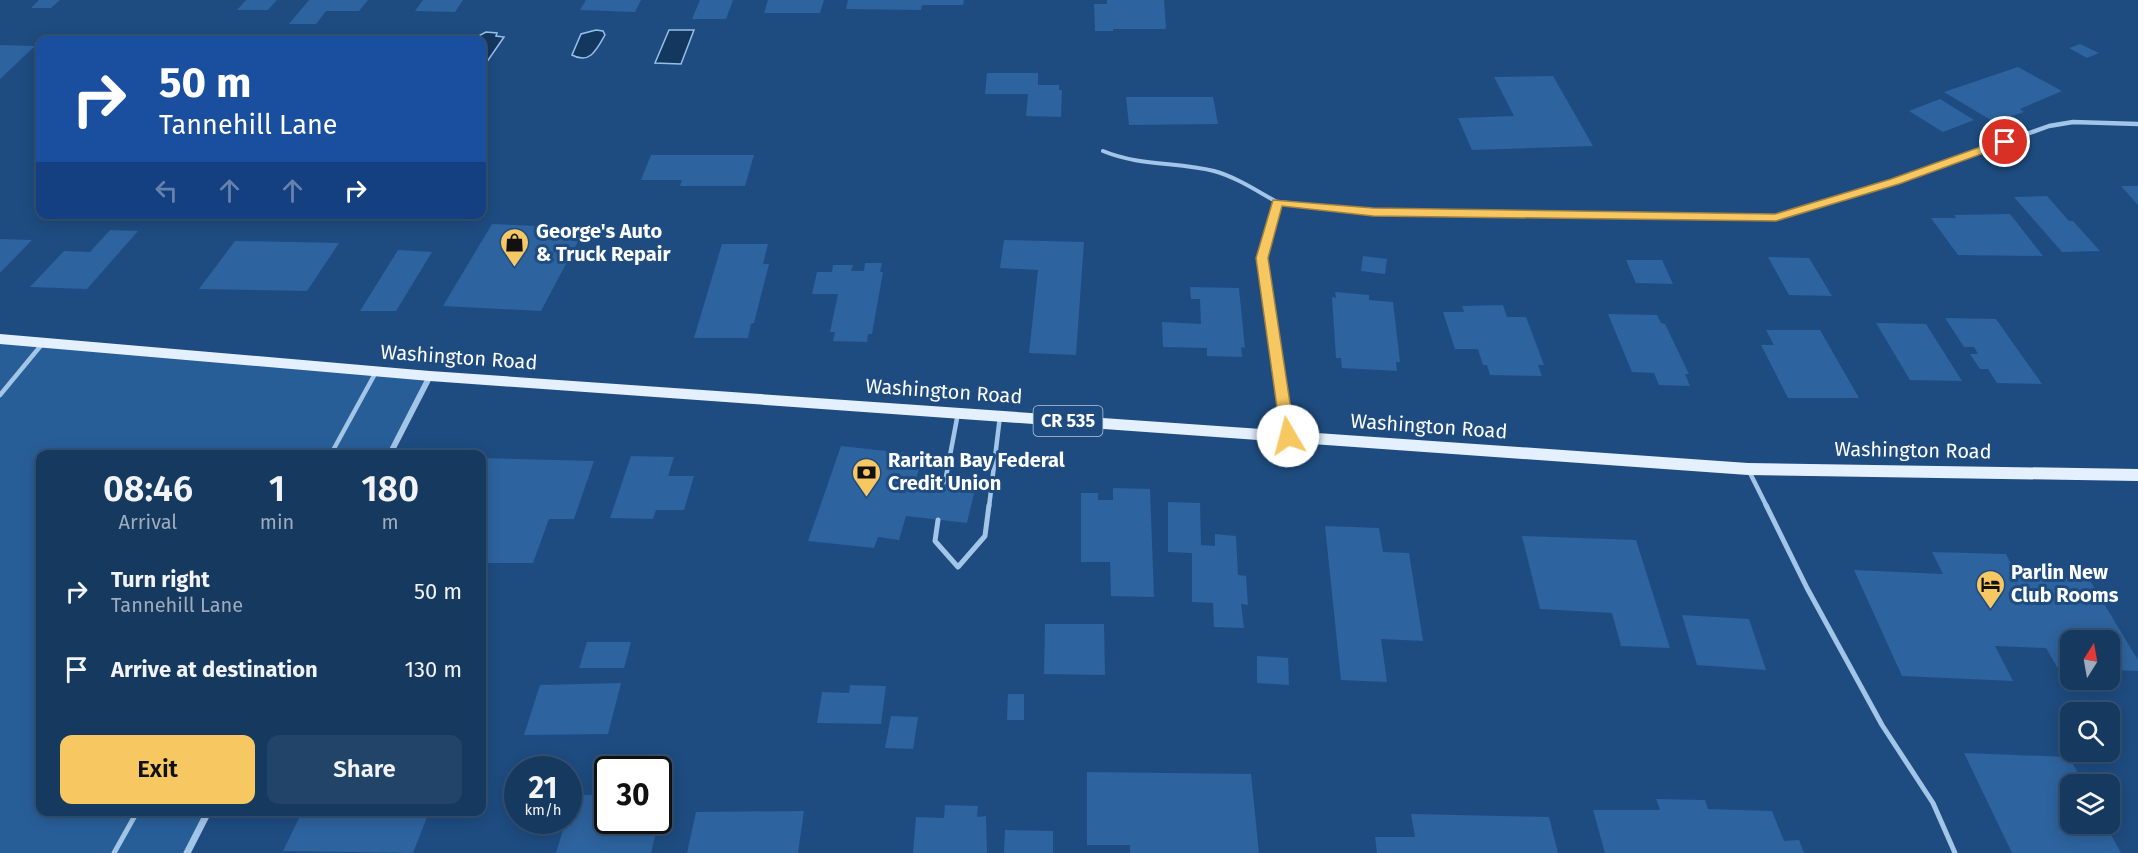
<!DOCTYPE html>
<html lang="en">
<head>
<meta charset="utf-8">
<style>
	body { margin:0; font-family:"Fira Sans",sans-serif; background:#234469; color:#f1f3f6; height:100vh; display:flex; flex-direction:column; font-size:22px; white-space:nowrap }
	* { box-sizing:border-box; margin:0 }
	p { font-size:20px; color:#9eacbd }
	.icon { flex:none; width:33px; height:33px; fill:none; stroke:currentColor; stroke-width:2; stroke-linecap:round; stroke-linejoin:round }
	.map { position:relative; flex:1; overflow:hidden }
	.drawer { position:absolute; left:36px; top:450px; width:450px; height:366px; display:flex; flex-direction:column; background:#163960; border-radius:12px; box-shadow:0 3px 15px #0003,0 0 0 2px #355375 }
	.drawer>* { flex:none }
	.hud { position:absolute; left:36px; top:36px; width:450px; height:183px; border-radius:12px; box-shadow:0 3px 15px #0003,0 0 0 2px #355375; background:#1a4fa0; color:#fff; overflow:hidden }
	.needle { width:39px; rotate:11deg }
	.buttons { position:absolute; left:2060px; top:630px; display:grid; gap:12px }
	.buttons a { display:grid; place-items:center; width:60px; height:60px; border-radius:12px; background:#163960; box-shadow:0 3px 15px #0003,0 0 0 2px #355375; font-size:30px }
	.speed { position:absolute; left:504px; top:756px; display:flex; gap:12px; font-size:30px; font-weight:700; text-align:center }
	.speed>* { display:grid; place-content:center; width:78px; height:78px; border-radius:50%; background:#163960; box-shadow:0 3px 15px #0003,0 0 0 2px #355375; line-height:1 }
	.speed small { font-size:15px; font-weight:400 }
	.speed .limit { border:3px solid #111; border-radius:9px; background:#fff; color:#111 }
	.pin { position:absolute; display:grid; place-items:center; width:51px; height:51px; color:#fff; margin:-26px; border:3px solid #fff; border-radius:50%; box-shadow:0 2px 6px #0007 }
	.me { position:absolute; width:66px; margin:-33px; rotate:352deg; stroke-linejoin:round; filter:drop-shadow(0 0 4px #0008) }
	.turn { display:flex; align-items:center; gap:21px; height:126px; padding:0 24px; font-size:27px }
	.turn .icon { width:78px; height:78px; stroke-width:2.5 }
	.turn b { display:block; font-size:42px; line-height:51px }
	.lanes { display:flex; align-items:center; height:57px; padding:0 24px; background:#0003; justify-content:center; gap:30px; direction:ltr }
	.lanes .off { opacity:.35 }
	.eta { display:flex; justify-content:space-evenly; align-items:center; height:102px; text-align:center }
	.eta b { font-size:36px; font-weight:600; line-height:42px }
	.action { display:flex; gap:12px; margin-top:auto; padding:12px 24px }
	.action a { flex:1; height:69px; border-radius:12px; background:#f7c761; color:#111; font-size:24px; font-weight:600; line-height:69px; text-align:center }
	.action a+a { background:#234469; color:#f1f3f6 }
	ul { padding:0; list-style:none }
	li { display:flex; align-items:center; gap:18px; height:78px; padding:0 24px }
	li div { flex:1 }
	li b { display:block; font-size:22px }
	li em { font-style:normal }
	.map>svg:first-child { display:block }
	.green { fill:#285e98 }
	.water { fill:#14375f; stroke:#96c0ea; stroke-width:1.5 }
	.building { fill:#2d639e }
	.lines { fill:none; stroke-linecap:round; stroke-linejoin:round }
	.service-far2 { stroke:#a2c5e8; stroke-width:4 }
	.service-far1 { stroke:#a2c5e8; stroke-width:4.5 }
	.service { stroke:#a2c5e8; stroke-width:5 }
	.minor-far2 { stroke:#a2c5e8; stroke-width:4.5 }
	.minor-far1 { stroke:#a2c5e8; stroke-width:6 }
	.minor { stroke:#a2c5e8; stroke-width:7 }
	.primary { fill:#e5f0fe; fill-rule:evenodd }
	.route { fill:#f7c761; stroke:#a1813f; stroke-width:1.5 }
	.labels { text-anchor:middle; stroke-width:6; stroke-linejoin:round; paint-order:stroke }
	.shield { fill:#1e4c80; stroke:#bcc9d9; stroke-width:1.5 }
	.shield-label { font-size:18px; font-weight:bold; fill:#fff }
	.poi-label { font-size:20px; font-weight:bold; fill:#fff; stroke:#1e4c80; text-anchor:start }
	.street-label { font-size:20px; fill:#fff; stroke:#1e4c80 }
</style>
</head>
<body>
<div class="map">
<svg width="2138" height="853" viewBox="0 0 2138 853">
	<rect width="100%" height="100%" fill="#1e4c80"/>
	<polygon class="green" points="0,340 430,376 390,454 40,454 40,812 208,812 187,853 0,853"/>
	<g class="water">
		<path d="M596 30 603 31 605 35C597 49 590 65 572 55L581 34Z"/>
		<polygon points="669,30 694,30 681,64 655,63"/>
		<polygon points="486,32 497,33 496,36 504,37 482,69 482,40 471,40"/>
	</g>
	<g class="building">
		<polygon points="39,0 60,0 51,8 31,8"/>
		<polygon points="246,0 277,0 268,10 237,10"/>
		<polygon points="309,0 368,0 359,11 326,11 316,24 289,24"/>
		<polygon points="423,0 463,0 455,12 415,11"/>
		<polygon points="586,0 641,0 635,12 580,10"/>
		<polygon points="700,0 733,0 726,19 692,19"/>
		<polygon points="768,0 824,0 820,13 764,13"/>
		<polygon points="848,0 964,0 963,5 922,5 921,10 846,9"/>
		<polygon points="1107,0 1164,0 1166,29 1113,29 1113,31 1095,31 1094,4 1107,4"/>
		<polygon points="2080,44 2099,53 2087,58 2069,48"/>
		<polygon points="0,45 35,46 0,79"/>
		<polygon points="2018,67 2062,91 2020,109 2024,112 1994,122 1944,92"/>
		<polygon points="987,73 1038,73 1038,85 1059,85 1059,90 1062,90 1061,117 1026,116 1028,94 985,94"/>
		<polygon points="1553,76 1593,146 1472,150 1458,118 1514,116 1494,77"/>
		<polygon points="1126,97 1213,97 1218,124 1129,125"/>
		<polygon points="1940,99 1974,120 1943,132 1909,111"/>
		<polygon points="651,155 754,155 745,186 680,186 682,180 641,180"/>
		<polygon points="2121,186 2138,186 2138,205"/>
		<polygon points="2047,196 2069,221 2073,221 2100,251 2062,252 2014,197"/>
		<polygon points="2010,214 2043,256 1958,255 1931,218 1956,218 1954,215"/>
		<polygon points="492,224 585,228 541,311 443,306"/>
		<polygon points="110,230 138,231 87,289 30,287 64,251 90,252"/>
		<polygon points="0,239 32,240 0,273"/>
		<polygon points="1004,240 1084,242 1076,355 1029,353 1038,270 1000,268"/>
		<polygon points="235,241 339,243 307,291 199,289"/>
		<polygon points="722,244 768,244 763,264 769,264 754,323 751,324 748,338 694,338"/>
		<polygon points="398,250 432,252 396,311 360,311"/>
		<polygon points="1363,256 1387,259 1385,274 1361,271"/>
		<polygon points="1768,257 1809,258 1832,296 1789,295"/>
		<polygon points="1626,260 1662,260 1673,284 1636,283"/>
		<polygon points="865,263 882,263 880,272 883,272 872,334 868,334 867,342 833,341 835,332 830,332 838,294 812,294 817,272 832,272 833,265 853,265 851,271 864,271"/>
		<polygon points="1190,287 1239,288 1245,348 1241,347 1242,357 1207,356 1207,348 1163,347 1162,322 1201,324 1200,299 1191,299"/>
		<polygon points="1335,292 1369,295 1369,300 1393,302 1400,362 1396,362 1397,371 1342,368 1341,358 1336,358 1332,297 1336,298"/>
		<polygon points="1503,305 1507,317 1526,317 1544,365 1538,365 1542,376 1490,375 1487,365 1483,365 1478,349 1455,349 1443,312 1464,312 1462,306"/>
		<polygon points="1608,314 1657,315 1661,323 1665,324 1689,374 1685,374 1690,386 1659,385 1654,373 1632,372"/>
		<polygon points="1945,318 1996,319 2042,384 1997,383 1988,369 1980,369 1970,354 1978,354 1974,347 1964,347"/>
		<polygon points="1876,323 1926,324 1962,381 1910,380"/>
		<polygon points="1766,330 1820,330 1859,398 1788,398 1761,345 1774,345"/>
		<polygon points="841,446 923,455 916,479 976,485 967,523 906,516 899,540 878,537 874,548 808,541"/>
		<polygon points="631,456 674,457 668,476 694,476 684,510 656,510 653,519 610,518"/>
		<polygon points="482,458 594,461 574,519 549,519 533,563 482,563"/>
		<polygon points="1113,488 1150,489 1154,597 1111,596 1110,562 1081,562 1081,493 1098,493 1098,500 1113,500"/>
		<polygon points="1168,502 1200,503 1201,545 1215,546 1215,534 1236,536 1238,575 1246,576 1248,605 1241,604 1244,628 1214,627 1213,603 1192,602 1192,553 1168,552"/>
		<polygon points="1325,526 1379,528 1383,552 1409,553 1423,641 1381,639 1387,682 1341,680"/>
		<polygon points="1522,536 1636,540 1670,648 1621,646 1612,613 1540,609"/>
		<polygon points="1932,552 2006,554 2018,577 2089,579 2138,660 2138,671 2109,670 2109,640 2070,640 2070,668 2057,667 2046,648 1995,646 2013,681 1902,676 1854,570 1943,574"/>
		<polygon points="1682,615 1749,619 1766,670 1697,665"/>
		<polygon points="1045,624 1104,624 1105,675 1044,674"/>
		<polygon points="587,642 631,642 624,668 579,668"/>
		<polygon points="1257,656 1288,658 1289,685 1257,683"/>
		<polygon points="621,683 608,734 524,735 540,685"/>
		<polygon points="850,685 886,686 881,724 817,723 822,692 849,693"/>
		<polygon points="1008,694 1024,694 1024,720 1007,720"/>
		<polygon points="891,716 918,717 913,749 885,748"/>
		<polygon points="1964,753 2069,757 2084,784 2070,784 2070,824 2105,824 2121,853 2012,853"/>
		<polygon points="1087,772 1251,774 1259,853 1130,853 1130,845 1087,845"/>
		<polygon points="595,790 608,790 608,820 659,820 651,853 556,853 566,820 568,820 573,795 591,795"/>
		<polygon points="1656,799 1705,800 1708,809 1772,811 1784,841 1799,840 1804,853 1605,853 1593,810 1660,810"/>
		<polygon points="945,805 978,806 977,817 986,816 987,853 913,853 916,817 944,818"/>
		<polygon points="804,811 798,853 687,853 696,812"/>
		<polygon points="302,812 429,812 413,853 283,851"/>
		<polygon points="1411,814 1549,817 1558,853 1377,853 1375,837 1415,837"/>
		<polygon points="1005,830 1053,831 1053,853 1004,853"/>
	</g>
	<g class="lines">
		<path class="service-far2" d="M1103 151C1139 166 1177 162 1214 171 1236 177 1257 191 1277 202"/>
		<g class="service-far1">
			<polyline points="0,395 43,343"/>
			<polyline points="331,454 376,372"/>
			<polyline points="1749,471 1767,507"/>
			<polyline points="945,482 958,413"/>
			<polyline points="989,507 1000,416"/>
		</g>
		<g class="service">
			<polyline points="1766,505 1807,588 1882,725 1933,803 1955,853"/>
			<polyline points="938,520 935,541 958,567 985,536 989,505"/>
			<polyline points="114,853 137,812"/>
		</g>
		<polyline class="minor-far2" points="1270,227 1277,202 1373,212 1776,217 1895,181 2049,126 2073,122 2138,124"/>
		<g class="minor-far1">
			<polyline points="1271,225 1262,258 1288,436"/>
			<polyline points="390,454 430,376"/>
		</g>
		<polyline class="minor" points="187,853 208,812"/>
		<polygon class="primary" points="0,334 430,371 1748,463 2138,469 2138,481 1748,475 430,381 0,344"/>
	</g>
	<polygon class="route" points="2005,138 2010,142 2009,144 1899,184 1776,221 1373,216 1282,206 1268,258 1295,436 1288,441 1281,436 1256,258 1273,200 1373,208 1775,214 1891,179"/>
	<defs>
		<symbol id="shop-pin" viewBox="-11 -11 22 30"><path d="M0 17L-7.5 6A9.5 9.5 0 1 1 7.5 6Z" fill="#f7c761" stroke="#1e4c80"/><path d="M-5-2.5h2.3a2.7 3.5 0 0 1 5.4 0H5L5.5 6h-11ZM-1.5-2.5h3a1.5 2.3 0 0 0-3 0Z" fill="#111"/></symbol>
		<symbol id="bank-pin" viewBox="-11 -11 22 30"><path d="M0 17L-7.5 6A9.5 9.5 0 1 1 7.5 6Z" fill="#f7c761" stroke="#1e4c80"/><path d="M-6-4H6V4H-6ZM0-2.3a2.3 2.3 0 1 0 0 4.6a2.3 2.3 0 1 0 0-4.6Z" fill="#111"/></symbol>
		<symbol id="hotel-pin" viewBox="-11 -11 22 30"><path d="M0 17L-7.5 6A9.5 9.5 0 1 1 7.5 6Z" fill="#f7c761" stroke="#1e4c80"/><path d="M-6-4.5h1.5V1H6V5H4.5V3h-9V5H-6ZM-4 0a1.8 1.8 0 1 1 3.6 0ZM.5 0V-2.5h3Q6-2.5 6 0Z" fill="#111"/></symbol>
	</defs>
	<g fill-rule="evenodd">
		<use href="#shop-pin" x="498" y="226" width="33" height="45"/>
		<use href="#bank-pin" x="850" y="456" width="33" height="45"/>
		<use href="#hotel-pin" x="1974" y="568" width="33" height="45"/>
	</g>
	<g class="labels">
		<rect class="shield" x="1033.5" y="406" width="69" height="30" rx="4.5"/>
		<g class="shield-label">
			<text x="1068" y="427">CR 535</text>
		</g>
		<g class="poi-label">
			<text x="536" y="238">George's Auto<tspan x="536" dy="23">&amp; Truck Repair</tspan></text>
			<text x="888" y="467">Raritan Bay Federal<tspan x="888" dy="23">Credit Union</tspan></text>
			<text x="2011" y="579">Parlin New<tspan x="2011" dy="23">Club Rooms</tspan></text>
		</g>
		<g class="street-label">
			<text transform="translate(459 357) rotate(4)" y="7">Washington Road</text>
			<text transform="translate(944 391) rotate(4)" y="7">Washington Road</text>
			<text transform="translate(1429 426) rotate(4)" y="7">Washington Road</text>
			<text transform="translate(1913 450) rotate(1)" y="7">Washington Road</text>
		</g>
	</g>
</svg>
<div class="buttons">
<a><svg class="needle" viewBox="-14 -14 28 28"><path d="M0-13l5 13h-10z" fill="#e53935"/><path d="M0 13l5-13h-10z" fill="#9eacbd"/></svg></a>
<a><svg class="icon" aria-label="search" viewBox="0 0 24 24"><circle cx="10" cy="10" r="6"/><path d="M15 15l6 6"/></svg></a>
<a><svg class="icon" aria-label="layers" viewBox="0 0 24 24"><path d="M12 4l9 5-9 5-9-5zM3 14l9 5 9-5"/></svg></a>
</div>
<div class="speed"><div>21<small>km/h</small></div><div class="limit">30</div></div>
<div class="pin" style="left:2005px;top:142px;background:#d93025"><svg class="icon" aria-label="arrive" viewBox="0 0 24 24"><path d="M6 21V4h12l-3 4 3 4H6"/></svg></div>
<svg class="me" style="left:1288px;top:436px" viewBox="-20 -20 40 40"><circle r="19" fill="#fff"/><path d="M0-13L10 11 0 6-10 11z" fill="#f7c761"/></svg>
<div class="hud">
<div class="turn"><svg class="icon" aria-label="right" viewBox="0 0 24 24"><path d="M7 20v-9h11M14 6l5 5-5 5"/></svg><div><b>50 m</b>Tannehill Lane</div></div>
<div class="lanes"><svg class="icon off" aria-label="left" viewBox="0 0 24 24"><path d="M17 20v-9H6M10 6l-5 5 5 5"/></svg><svg class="icon off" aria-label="ahead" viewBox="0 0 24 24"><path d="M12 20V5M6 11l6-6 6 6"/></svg><svg class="icon off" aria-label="ahead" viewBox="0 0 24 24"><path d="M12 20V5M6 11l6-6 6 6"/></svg><svg class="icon" aria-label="right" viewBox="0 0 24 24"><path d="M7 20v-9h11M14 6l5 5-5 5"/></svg></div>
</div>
<section class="drawer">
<div class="eta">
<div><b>08:46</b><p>Arrival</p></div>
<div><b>1</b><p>min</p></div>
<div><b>180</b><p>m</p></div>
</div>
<ul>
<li><svg class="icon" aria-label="right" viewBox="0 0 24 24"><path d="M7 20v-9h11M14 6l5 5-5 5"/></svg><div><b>Turn right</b><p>Tannehill Lane</p></div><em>50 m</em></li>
<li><svg class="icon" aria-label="arrive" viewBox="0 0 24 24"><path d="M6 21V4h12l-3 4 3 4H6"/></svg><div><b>Arrive at destination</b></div><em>130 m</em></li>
</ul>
<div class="action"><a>Exit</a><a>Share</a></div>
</section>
</div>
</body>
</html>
